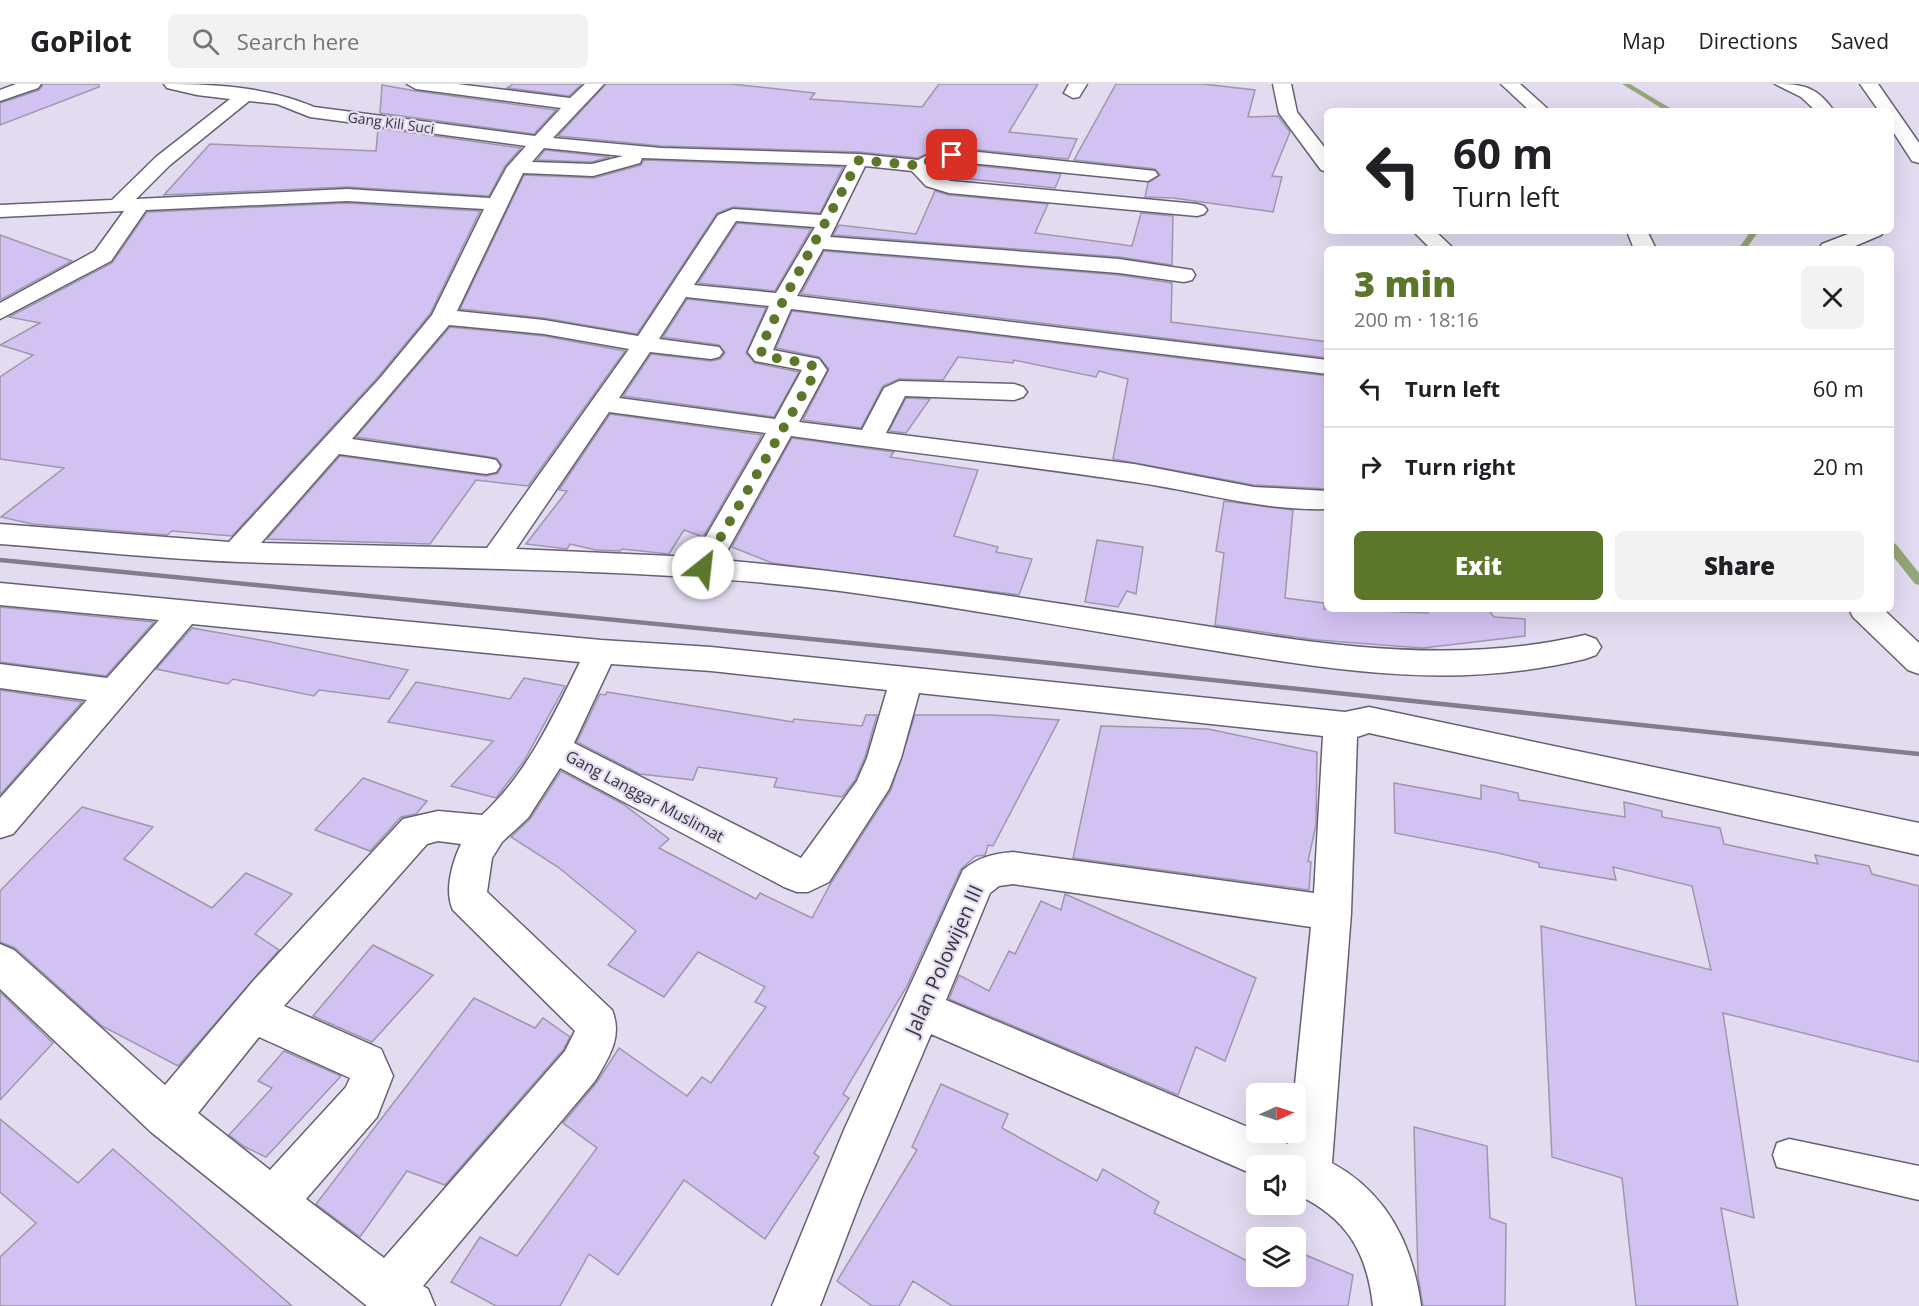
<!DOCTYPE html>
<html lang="en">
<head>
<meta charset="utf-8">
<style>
	body { margin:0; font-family:"Open Sans",sans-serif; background:#f2f2f2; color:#202124; height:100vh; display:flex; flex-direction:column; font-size:22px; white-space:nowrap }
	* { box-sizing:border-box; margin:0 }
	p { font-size:20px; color:#757577 }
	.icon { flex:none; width:33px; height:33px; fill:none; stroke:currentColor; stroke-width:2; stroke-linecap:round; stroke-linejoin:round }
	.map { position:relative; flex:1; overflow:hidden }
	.drawer { position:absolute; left:1324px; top:162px; width:570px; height:366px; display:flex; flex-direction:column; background:#fff; border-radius:9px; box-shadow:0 6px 24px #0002 }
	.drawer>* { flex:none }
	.guide { position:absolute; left:1324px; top:24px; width:570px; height:126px; border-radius:9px; box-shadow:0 6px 24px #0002; background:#fff; color:#202124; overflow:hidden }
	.needle { width:39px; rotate:87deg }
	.fabs { position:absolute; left:1246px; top:999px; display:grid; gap:12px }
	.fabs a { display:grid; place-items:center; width:60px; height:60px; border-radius:9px; background:#fff; box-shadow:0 6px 24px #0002; font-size:30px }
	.pin { position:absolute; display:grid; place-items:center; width:51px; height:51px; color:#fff; margin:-26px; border-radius:12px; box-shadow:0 3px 9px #0006 }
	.me { position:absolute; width:66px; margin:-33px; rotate:29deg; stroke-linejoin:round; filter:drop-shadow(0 0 4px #0008) }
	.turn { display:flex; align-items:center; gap:21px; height:126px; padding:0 30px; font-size:27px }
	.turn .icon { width:78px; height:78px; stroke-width:2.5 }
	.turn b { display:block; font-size:42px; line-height:51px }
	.round { display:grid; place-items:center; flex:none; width:63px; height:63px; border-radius:9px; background:#f2f2f2 }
	.head { display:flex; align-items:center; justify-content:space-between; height:102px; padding:0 30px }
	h1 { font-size:36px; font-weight:800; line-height:45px; color:#5d772a }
	.cta { display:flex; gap:12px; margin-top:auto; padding:12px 30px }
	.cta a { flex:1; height:69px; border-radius:9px; background:#5d772a; color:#fff; font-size:24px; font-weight:800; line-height:69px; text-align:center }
	.cta a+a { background:#f2f2f2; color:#202124 }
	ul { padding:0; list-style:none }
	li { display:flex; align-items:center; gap:18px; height:78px; padding:0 30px; border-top:2px solid #e0e0e0 }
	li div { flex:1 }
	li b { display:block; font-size:22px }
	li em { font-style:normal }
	header { display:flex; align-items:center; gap:36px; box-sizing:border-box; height:84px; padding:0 30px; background:#fff; border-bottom:2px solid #e0e0e0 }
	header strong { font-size:28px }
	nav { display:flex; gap:33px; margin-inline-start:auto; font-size:21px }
	.search { width:420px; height:54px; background:#f2f2f2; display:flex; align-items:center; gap:15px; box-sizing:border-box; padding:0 21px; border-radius:9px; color:#757577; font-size:22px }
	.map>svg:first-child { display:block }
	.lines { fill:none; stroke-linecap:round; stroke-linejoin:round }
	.stream { fill:#94a778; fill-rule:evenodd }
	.building { fill:#d2c2f2; stroke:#9d97aa; stroke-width:1.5 }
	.service-casing { stroke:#666072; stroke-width:3 }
	.minor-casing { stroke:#666072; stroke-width:3 }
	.service { fill:#fff; fill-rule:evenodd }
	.minor { fill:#fff; fill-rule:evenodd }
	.rail { stroke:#817d8a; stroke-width:4.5 }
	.route { stroke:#5d772a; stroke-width:10; stroke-dasharray:0 18 }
	.labels { text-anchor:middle; stroke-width:4.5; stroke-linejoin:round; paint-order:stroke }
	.far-street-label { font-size:14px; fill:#38353d; stroke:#e3dcf1 }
	.street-label { font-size:16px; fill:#38353d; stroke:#e3dcf1 }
	.near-street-label { font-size:20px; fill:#38353d; stroke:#e3dcf1 }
</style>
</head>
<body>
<header>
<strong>GoPilot</strong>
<div class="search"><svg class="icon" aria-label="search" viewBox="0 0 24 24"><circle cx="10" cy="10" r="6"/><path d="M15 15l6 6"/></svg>Search here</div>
<nav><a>Map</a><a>Directions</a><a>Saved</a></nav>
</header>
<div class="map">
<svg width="1919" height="1222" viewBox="0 0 1919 1222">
	<rect width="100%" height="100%" fill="#e3dcf1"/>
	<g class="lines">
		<g class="stream">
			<polygon points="1622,0 1630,0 1675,27 1666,27"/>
			<polygon points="1751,147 1759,147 1746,165 1738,165"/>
			<polygon points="1892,459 1896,460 1919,489 1919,501 1915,500 1892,471"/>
		</g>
	</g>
	<g class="building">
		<polygon points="43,0 99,0 99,3 0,41 0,19 39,6"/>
		<polygon points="513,0 582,0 569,12 507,4"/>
		<polygon points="606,0 731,0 815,9 810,15 922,23 939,0 1038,0 1009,48 1077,55 1068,75 960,64 934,66 918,74 859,68 661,62 558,52"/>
		<polygon points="1116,0 1203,0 1255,6 1248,33 1278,32 1290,48 1272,92 1282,93 1273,128 1173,114 1145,113 1148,99 1160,91 1155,85 1074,76"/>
		<polygon points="382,1 416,7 556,26 534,50 380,29"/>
		<polygon points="378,44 521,64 505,82 489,112 347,103 164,111 210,60 376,67"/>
		<polygon points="545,66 610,73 592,78 537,76"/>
		<polygon points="644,76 843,83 820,129 733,123 717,129 637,250 544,234 460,225 524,91 594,94 641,81"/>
		<polygon points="960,80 1061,90 1055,104 942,92 948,81"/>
		<polygon points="935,107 949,111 1048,120 1035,149 1132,162 1141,129 1173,132 1172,181 1119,173 833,151 839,141 916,150"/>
		<polygon points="347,119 480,127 430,230 378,293 232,452 172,447 167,451 32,440 1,433 64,384 0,375 0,293 33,271 0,261 40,239 9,233 112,179 147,128"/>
		<polygon points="737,139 811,145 775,207 698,199"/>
		<polygon points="0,151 72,177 0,216"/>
		<polygon points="824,167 1119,191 1172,199 1171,238 1328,258 1328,274 801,210"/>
		<polygon points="687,215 766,224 746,269 755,279 799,288 774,333 623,312 651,270 711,277 720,275 725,269 719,261 663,253"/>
		<polygon points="792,227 1328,292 1328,405 1254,401 1113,375 1128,295 1099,287 1096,293 1014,276 1013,279 958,273 943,296 899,295 883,302 861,344 803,336 829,285 819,273 776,264"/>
		<polygon points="450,243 544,252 625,267 528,402 476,396 430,460 267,455 340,372 486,392 498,389 502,381 496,374 356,353"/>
		<polygon points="906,314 930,315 906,349 889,347"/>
		<polygon points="610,330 762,351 703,453 684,446 669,470 622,465 620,467 596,466 570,460 567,465 526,460 567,407 559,406"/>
		<polygon points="792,354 894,368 890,373 978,386 954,452 998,463 996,468 1032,475 1019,511 772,479 732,463"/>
		<polygon points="1224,417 1293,426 1285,514 1324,519 1324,525 1428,529 1426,525 1488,525 1494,533 1525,535 1525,552 1423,564 1316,556 1215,541 1224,469 1216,467"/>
		<polygon points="1097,456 1143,463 1136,510 1127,507 1118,523 1085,518"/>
		<polygon points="0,523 154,538 106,592 0,578"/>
		<polygon points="192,544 266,557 408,586 389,615 319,606 314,612 233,595 228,600 156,585"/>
		<polygon points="524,594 565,602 524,677 496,714 451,702 493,657 388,638 416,598 510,615"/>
		<polygon points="0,606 82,618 0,711"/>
		<polygon points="607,608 793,638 794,635 862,642 866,631 877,631 865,673 855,696 842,713 774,703 777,694 698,683 693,696 640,690 577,658 600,610 605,611"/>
		<polygon points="915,631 992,631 1059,636 993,762 988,761 985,771 976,772 961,785 907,902 843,1010 849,1014 814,1069 819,1073 765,1155 684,1096 618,1191 589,1170 560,1222 496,1222 451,1198 480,1153 517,1172 597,1064 563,1039 597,998 619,964 687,1012 702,993 711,999 766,923 755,918 765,903 698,868 664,913 608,881 636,847 558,783 511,753 530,735 561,687 623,720 669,755 659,764 756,815 760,809 812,834 831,799 891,706"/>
		<polygon points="1101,642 1208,645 1317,668 1316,741 1308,777 1311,778 1309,806 1073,774"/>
		<polygon points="363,694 427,717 416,730 401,733 370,767 315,746"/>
		<polygon points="1394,699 1481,715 1481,701 1518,709 1519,716 1625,733 1624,718 1662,727 1662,733 1720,744 1724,760 1818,780 1815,771 1869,782 1872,790 1919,802 1919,978 1723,929 1754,1134 1721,1124 1738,1222 1636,1222 1622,1094 1552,1073 1541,842 1711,886 1692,802 1613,783 1616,796 1539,783 1539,779 1498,769 1395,749"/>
		<polygon points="82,723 153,743 124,775 212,824 246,789 292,810 255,850 279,866 178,982 102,942 15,864 0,858 0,807"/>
		<polygon points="1065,810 1256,894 1225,977 1196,963 1178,1011 949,915 959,891 989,907 1009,867 1015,870 1041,817 1061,826"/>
		<polygon points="373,861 433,891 372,958 313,932"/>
		<polygon points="0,908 53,959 0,1016"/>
		<polygon points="474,914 535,944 543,934 570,953 563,966 445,1101 407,1087 360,1153 316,1120"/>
		<polygon points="284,967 341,992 266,1073 245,1063 229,1051 272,1004 258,997"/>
		<polygon points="941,1000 1008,1030 1002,1044 1097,1097 1103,1085 1159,1118 1154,1129 1257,1182 1257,1192 1277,1192 1296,1202 1296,1167 1353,1191 1348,1222 952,1222 913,1197 899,1222 872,1222 837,1197 917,1066 912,1063"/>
		<polygon points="0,1035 78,1099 113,1065 292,1222 0,1222 0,1173 36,1139 0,1108"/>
		<polygon points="1414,1043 1487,1062 1490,1134 1506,1140 1505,1222 1423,1222 1418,1192"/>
	</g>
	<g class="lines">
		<defs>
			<polygon id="service" points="1789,1055 1919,1082 1919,1116 1777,1083 1773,1071 1777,1059"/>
			<g id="minor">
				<polygon points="16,0 41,0 38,4 0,17 0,6"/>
				<path d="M164 0C214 0 268 3 314 23L535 52 561 24 416 5 407 0H457L570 14 585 0H604L553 54 661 64 859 70 918 76 934 68 960 66 1155 87 1158 91 1148 97 960 78 939 79 932 84 940 94 951 97 1197 120 1204 122 1207 126 1204 130 1197 132 949 109 926 102 912 87 865 82 830 153 1119 175 1192 186 1195 191 1192 196 1184 198 1119 189 823 165 797 212 1328 276V290L791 225 773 266 819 275 827 286 799 338 862 346 884 304 899 297 1014 300 1023 303 1027 308 1023 313 1014 316 905 312 886 349 1134 380 1254 403 1328 407V425C1261 427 1199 407 1134 398 1020 381 905 368 791 352L722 476C867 489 1010 512 1154 534 1299 556 1439 585 1585 551L1596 555 1601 563 1596 571 1585 575C1451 607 1336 586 1204 565 1083 546 961 523 840 507 640 482 440 486 240 478 160 475 80 466 0 460V440L229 458 380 294 432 231 484 125 347 117 146 126 111 177 0 235V219L95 167 124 127 0 133V121L112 116 156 73 230 15 197 11 167 4ZM249 17 277 20 310 33 526 62 507 83 490 114 347 105 136 115 170 81ZM544 64 623 72 592 80 532 78ZM642 74 847 81 821 131 733 125 718 131 638 252 544 236 457 227 523 89 593 92 640 79ZM736 137 815 143 776 209 694 201ZM686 213 769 222 748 268 755 277 802 286 775 335 619 314 650 268 711 275 719 273 723 268 719 263 659 255ZM449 241 544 250 629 265 487 464 261 459 339 370 486 390 496 388 500 382 496 376 486 374 352 355ZM609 328 766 349 694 473 516 465Z"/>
				<polygon points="1069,0 1087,0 1079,13 1073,14 1064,9"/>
				<polygon points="1273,0 1291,0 1297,28 1328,68 1328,88 1321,86 1279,29"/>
				<polygon points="1501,0 1520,0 1550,27 1530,27"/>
				<path d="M1775 0C1804 0 1817 3 1834 27H1816L1801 13Z"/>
				<polygon points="1860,0 1878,0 1919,59 1919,79 1912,77 1892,46 1892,27 1879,27"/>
				<polygon points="1413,147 1435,147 1454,165 1431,165"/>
				<polygon points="1627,147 1647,147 1656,165 1634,165"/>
				<polygon points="1856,147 1884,147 1881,151 1848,165 1819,165 1822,160"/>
				<path d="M0 499 601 556 711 563 1345 628 1369 623 1919 739V771L1369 649 1357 653 1351 829 1332 1079C1387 1109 1413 1161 1421 1222H1373C1367 1168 1347 1134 1296 1110V1082H1257V1092L931 950 861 1115 820 1222H772L844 1046 963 786C979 773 992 770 1013 768L1314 809 1323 652 919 609 901 674 889 705 829 798 808 808H797L784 803 560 684 528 734 502 758 492 774 487 808 612 926C623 953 609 973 595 997L423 1202 428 1205 435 1222H367L151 1048 0 905V860L14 866 165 1001 254 896 403 735 438 727 482 731C528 689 553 632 580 578L192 540 13 750 0 754V714L87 616 0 604V580L107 594 159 536 0 521ZM611 580 711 587 887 606 867 674 857 697 801 774 574 659ZM438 757 461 760C452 779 444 807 453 826L575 947 565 967 384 1174 306 1115 377 1033 393 992 381 965 284 922 427 760ZM1013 800 1311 843 1294 1010H1296V1048H1290L1288 1060 946 916 990 809 999 802ZM259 953 350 994 346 1003 270 1086 198 1029Z"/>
				<polygon points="1849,525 1883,525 1919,559 1919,590 1908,586 1853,533"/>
			</g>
		</defs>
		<use href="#service" class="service-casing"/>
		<use href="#minor" class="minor-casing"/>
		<use href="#service" class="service"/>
		<use href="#minor" class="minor"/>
		<polyline class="rail" points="0,476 944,568 1919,670"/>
	</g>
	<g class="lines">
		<polyline class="route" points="703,484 815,289 815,284 810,280 764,272 760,265 783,217 859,76 922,82 934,74 952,71"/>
	</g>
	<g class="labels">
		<g class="far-street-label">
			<text transform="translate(391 39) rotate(8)" y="5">Gang Kili Suci</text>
		</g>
		<g class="street-label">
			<text transform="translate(645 712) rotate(28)" y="6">Gang Langgar Muslimat</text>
		</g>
		<g class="near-street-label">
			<text transform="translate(944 876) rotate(-66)" y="7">Jalan Polowijen III</text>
		</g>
	</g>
</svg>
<div class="fabs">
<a><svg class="needle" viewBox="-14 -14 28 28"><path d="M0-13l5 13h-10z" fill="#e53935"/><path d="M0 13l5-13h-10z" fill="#757577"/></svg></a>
<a><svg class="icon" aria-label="sound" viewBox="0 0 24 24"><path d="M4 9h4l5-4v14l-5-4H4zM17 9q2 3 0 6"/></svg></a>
<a><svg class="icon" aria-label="layers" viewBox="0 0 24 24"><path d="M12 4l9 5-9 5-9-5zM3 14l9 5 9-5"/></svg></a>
</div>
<div class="pin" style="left:952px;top:71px;background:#d93025"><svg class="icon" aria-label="arrive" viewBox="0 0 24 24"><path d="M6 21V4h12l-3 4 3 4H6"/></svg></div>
<svg class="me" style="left:703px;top:484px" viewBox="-20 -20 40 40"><circle r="19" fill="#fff"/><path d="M0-13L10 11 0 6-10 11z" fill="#5d772a"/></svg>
<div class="guide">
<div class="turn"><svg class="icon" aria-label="left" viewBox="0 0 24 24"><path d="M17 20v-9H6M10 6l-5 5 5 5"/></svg><div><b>60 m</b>Turn left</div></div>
</div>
<section class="drawer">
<div class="head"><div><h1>3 min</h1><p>200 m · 18:16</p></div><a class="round"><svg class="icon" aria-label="close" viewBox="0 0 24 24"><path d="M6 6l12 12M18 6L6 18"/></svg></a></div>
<ul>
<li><svg class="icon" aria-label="left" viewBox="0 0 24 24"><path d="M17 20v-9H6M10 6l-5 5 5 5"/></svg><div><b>Turn left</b></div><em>60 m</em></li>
<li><svg class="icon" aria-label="right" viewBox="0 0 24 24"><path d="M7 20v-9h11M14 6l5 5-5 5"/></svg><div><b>Turn right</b></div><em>20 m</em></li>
</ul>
<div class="cta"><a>Exit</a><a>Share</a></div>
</section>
</div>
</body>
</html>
